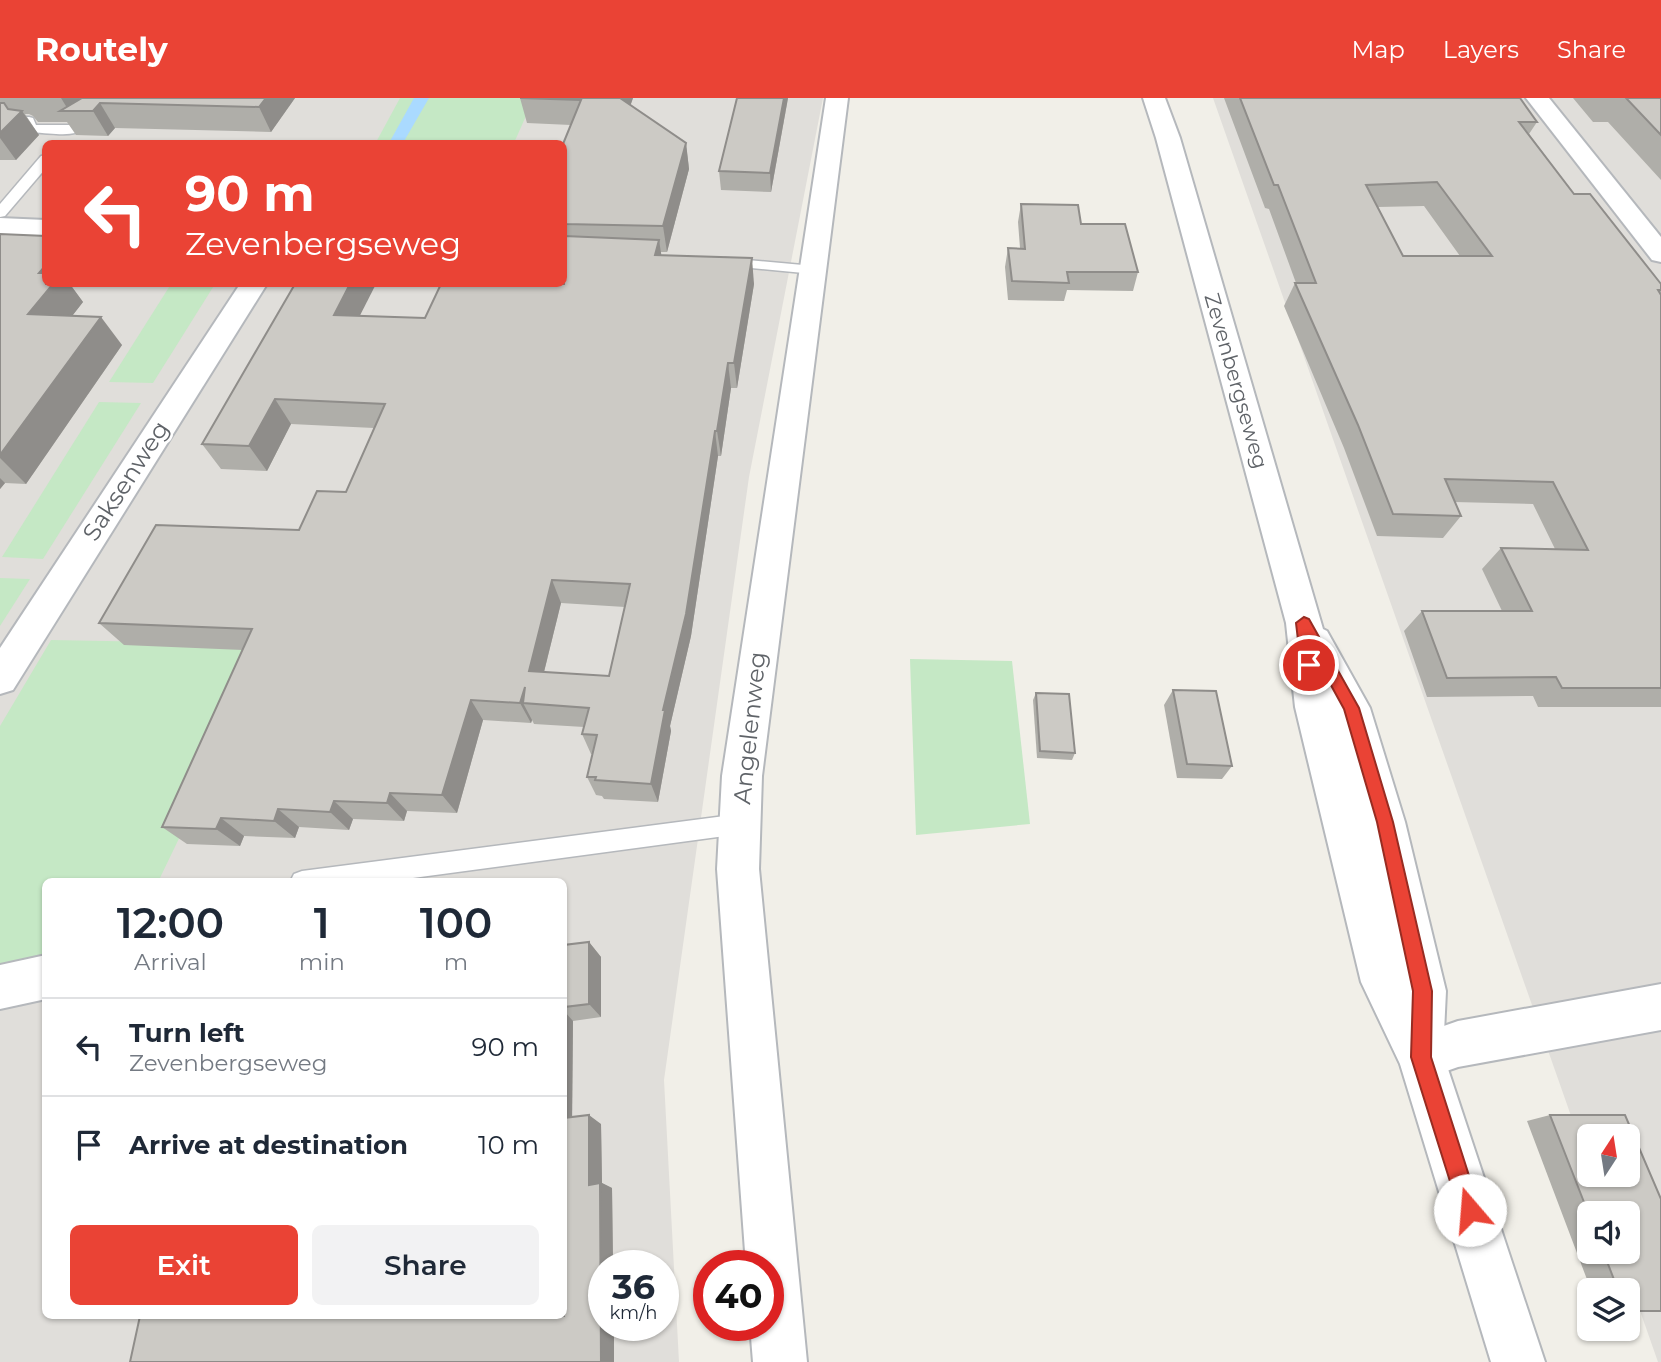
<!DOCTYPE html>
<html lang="en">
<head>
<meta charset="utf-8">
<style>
	body { margin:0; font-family:Montserrat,sans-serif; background:#f2f2f3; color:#1f2937; height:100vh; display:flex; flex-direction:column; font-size:26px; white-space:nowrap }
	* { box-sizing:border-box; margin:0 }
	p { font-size:23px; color:#747a83 }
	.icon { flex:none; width:38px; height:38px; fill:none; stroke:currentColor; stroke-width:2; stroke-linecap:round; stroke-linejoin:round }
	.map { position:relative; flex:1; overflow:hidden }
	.details { position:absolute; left:42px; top:780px; width:525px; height:441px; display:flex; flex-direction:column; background:#fff; border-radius:10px; box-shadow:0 2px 5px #0004 }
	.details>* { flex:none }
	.hud { position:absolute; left:42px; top:42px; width:525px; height:147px; border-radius:10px; box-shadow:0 2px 5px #0004; background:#ea4335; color:#fff; overflow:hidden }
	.needle { width:46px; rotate:12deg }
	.fabs { position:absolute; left:1577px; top:1026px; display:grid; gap:14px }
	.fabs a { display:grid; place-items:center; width:63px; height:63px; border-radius:10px; background:#fff; box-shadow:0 2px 5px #0004; font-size:35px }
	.speed { position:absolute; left:588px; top:1152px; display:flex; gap:14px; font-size:35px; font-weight:700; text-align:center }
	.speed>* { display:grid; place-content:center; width:91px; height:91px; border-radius:50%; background:#fff; box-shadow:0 2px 5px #0004; line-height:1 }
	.speed small { font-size:18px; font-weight:400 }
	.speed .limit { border:10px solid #d22; background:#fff; color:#111 }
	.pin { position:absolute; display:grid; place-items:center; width:60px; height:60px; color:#fff; margin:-30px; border:4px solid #fff; border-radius:50%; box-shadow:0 2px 7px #0007 }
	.me { position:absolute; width:77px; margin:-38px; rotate:342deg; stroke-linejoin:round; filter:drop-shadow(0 0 5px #0008) }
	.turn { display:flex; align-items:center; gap:24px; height:147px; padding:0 28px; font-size:32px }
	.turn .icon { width:91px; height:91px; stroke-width:2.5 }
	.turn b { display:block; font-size:49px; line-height:60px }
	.eta { display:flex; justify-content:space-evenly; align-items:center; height:119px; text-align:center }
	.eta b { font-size:42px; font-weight:600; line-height:49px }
	.button { display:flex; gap:14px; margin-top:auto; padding:14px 28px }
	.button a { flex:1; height:80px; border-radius:10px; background:#ea4335; color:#fff; font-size:28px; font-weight:600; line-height:80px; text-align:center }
	.button a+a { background:#f2f2f3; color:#1f2937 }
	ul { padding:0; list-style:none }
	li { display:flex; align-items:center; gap:21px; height:98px; padding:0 28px; border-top:2px solid #e0e1e3 }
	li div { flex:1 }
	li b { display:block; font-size:26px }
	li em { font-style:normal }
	header { display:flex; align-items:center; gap:42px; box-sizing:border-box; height:98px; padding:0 35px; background:#ea4335; color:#fff }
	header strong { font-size:33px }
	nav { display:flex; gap:38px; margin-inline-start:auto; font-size:24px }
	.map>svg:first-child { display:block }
	.industrial { fill:#e0deda; fill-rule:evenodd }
	.green { fill:#c5e8c5 }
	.water { fill:#aadaff }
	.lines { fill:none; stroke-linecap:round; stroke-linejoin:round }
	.service-casing { stroke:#b5b8bc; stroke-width:3 }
	.minor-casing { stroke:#b5b8bc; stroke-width:4 }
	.tertiary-casing { stroke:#b5b8bc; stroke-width:4 }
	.service { fill:#fff; fill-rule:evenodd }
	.minor { fill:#fff; fill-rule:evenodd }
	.tertiary { fill:#fff; fill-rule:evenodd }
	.wall { fill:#afaea9; fill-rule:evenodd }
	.shaded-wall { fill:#8f8d8a }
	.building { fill:#cccac5; stroke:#8f8d8a; stroke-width:2; fill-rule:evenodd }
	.route { fill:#ea4335; stroke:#982c22; stroke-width:2 }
	.labels { text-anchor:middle; stroke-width:5; stroke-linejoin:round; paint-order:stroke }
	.far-street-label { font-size:21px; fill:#5f6368; stroke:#fff }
	.street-label { font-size:24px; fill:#5f6368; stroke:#fff }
</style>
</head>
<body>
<header>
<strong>Routely</strong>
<nav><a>Map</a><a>Layers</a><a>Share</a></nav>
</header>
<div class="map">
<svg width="1661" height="1264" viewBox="0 0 1661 1264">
	<rect width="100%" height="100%" fill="#f1efe8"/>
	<g class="industrial">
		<path d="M0 0H823L749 379 664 982 679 1264H0ZM46 46H564V186H46ZM46 784H564V1218H46ZM604 1167H663V1227H604Z"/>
		<polygon points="1213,0 1661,0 1661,1264 1658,1264 1619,1153 1628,1153 1628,1038 1589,1038 1589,1069"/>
	</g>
	<g class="green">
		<polygon points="400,0 534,0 514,45 375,46"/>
		<polygon points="171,186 215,186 153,285 109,284"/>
		<polygon points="99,304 141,305 43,461 2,459"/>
		<polygon points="0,480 30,481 0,528"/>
		<polygon points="51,542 273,546 158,784 46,784 45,863 0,873 0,628"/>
		<polygon points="910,561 1012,563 1030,726 916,737"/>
	</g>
	<polygon class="water" points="414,0 429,0 403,45 389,45"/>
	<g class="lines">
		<defs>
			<g id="service">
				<path d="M102 0H115C83 41 80 38 30 34L26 33 23 27H0V19H29L33 20 36 27H78Z"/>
				<polygon points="46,57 46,70 5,118 0,119 0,106 41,58"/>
				<polygon points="725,160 814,168 821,172 814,176 720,167 718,164"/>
				<polygon points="740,716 748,719 751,726 748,733 740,736 383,784 290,784 294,776 302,773"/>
			</g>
			<g id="minor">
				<polygon points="826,0 848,0 762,678 759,771 807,1264 753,1264 750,1227 768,1227 768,1167 746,1167 717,771 722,678"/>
				<polygon points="1526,0 1549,0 1661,139 1661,164 1652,162"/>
				<polygon points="0,120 46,122 46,138 0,136"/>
				<polygon points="240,186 267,186 13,592 0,596 0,550"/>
				<polygon points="46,857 46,901 0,911 0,867"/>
				<polygon points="1661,886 1661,932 1458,969 1421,982 1404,976 1398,959 1404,942 1458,923"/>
			</g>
			<polygon id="tertiary" points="1143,0 1165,0 1180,40 1323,531 1327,533 1370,610 1405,724 1446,893 1443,956 1545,1264 1491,1264 1400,966 1361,884 1295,609 1286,525 1156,40"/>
		</defs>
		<use href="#service" class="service-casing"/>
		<use href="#minor" class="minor-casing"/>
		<use href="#tertiary" class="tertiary-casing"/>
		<use href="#service" class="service"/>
		<use href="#minor" class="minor"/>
		<use href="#tertiary" class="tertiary"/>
	</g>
	<g class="wall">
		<polygon points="0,0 295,0 271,34 115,30 108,38 76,37 67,24 38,24 33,18 29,16 25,16 39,37 16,62 0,62"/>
		<path d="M520 0H633L630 8 686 45 689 71 667 154H661V157L754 186 737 290H731L721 358H718L691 538 670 628 671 633 658 704 604 701 602 698 596 697 587 679 593 656H591L582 636 584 629 534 626 532 622 531 625 483 622 457 715 407 713 404 723 353 721 349 732 299 729 295 740 244 738 240 748 187 746 162 729 243 552 124 547 99 525 299 432 346 394 374 330 291 326 267 373 221 371 202 346 359 218 425 220 564 186 563 46 571 27 527 25ZM561 505 625 509 609 578 544 574Z"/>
		<polygon points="737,0 788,0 771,94 721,92 719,73"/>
		<path d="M1224 0H1520L1537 24 1529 36 1574 96 1661 186V609H1538L1533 598 1427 599 1404 533 1422 513H1502L1482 471 1501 450 1555 451 1533 406 1454 404 1461 418 1443 440 1377 438 1344 350 1284 208 1295 185H1296L1269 111 1265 110ZM1424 108 1460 158H1403L1378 109Z"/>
		<polygon points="1573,0 1661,0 1661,82 1608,24 1593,24"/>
		<polygon points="1021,106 1081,126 1138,174 1133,193 1067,192 1064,203 1008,202 1005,169 1008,150 1020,150 1018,124"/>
		<polygon points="0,136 46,186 75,186 72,189 83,204 72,218 122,247 26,386 5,385 0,391"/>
		<polygon points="1173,592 1232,668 1222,681 1177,680 1164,607"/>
		<polygon points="1036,595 1075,655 1072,662 1037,660 1033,602"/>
		<polygon points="589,844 601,859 601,919 573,923 572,1019 601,1026 602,1085 612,1090 613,1167 604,1167 604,1227 614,1227 614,1264 564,1218 564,847"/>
		<path d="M1550 1017H1625L1661 1101V1213H1628V1192H1591L1527 1023ZM1589 1038H1628V1076H1589ZM1589 1115H1628V1153H1589Z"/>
	</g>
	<g class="shaded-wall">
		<polygon points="61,0 100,0 69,13"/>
		<polygon points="266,0 295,0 271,34 259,9"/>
		<polygon points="620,0 633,0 624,26"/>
		<polygon points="784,0 788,0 771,94 770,75"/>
		<polygon points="100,5 115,30 108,38 93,13"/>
		<polygon points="22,13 39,37 16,62 0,40 0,35"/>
		<polygon points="686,45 689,71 667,154 663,128"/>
		<polygon points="659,142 663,167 655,157"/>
		<polygon points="752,160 754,186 737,290 734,265"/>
		<polygon points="46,167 46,183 39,175"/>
		<polygon points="47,186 75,186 72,189 83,204 51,245 28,216"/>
		<polygon points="350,186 376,186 347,243 334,217"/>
		<polygon points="101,219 122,247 26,386 0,360 0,357"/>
		<polygon points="728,265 731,290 721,358 717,333"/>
		<polygon points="275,301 291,326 267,373 249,348"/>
		<polygon points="715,333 718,358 691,538 670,628 671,633 658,704 651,686 663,612"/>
		<polygon points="0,380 5,385 0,391"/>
		<polygon points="552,482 561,505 539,594 529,573"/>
		<polygon points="525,589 523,605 532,622 531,625 520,605"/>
		<polygon points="471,602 483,622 457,715 442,697"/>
		<polygon points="390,695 407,713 404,723 387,705"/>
		<polygon points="334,703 353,721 349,732 330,714"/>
		<polygon points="278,711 299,729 295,740 274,723"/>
		<polygon points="221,720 244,738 240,748 216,731"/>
		<polygon points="589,844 601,859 601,919 589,906"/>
		<polygon points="564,913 573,923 572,1029 564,1024"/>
		<polygon points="589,1017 601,1026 602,1085 612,1090 613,1167 604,1167 604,1227 614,1227 614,1264 601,1264 589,1087"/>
	</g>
	<g class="building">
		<polygon points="82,0 266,0 259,9 100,5 93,13 60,13"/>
		<polygon points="520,0 620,0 686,45 663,128 564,126 563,46 581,2"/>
		<polygon points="737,0 784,0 770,75 719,73"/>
		<path d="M1240 0H1520L1537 24H1519L1574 96H1590L1661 186V192H1658L1661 197V590H1562L1556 579 1447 580 1422 513H1532L1501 450 1588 452 1553 384 1445 381 1461 418 1393 416 1358 327 1295 185H1316L1278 87H1274ZM1437 84 1492 158H1403L1366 87Z"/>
		<polygon points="1626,0 1661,0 1661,37"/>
		<polygon points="0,5 4,5 8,11 22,13 0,35"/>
		<polygon points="1021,106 1078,107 1081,126 1125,126 1138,174 1067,174 1069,185 1012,183 1008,150 1025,151"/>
		<polygon points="0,136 46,138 46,167 39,175 46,175 46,186 53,186 28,216 101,219 0,357"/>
		<path d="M564 138 659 142 655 157 752 160 734 265H728L717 333H715L686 516 663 612H665L651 686 595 682 596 679H587L597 637 582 636 589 610 523 605 525 589 520 605 471 602 442 697 390 695 387 705 334 703 330 714 278 711 274 723 221 720 216 731 162 729 252 531 99 525 156 427 299 432 317 393 346 394 385 306 275 301 249 348 202 346 295 186H350L334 217 425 220 441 186H564ZM552 482 630 486 609 578 529 573Z"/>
		<polygon points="1173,592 1216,593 1232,668 1187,666"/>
		<polygon points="1036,595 1069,596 1075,655 1040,653"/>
		<polygon points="589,844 589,906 564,909 564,847"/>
		<polygon points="589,1017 589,1087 600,1085 601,1264 130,1264 140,1218 564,1218 564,1020"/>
		<path d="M1550 1017H1625L1661 1101V1213H1628V1192H1618L1603 1153H1628V1115H1589V1117ZM1589 1038H1628V1076H1589Z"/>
	</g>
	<polygon class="route" points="1304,519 1309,521 1359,610 1393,724 1432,893 1431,959 1480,1112 1477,1119 1470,1122 1462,1119 1459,1112 1411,959 1413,893 1377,724 1344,611 1316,560 1314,571 1304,571 1301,567 1296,525"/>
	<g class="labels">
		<g class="far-street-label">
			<text transform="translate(1236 283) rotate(74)" y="7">Zevenbergseweg</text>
		</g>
		<g class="street-label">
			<text transform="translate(126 383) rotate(-57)" y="8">Saksenweg</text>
			<text transform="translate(750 630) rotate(-84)" y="8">Angelenweg</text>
		</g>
	</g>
</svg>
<div class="fabs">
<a><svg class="needle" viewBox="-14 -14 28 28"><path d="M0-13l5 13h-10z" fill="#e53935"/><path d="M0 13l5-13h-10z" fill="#747a83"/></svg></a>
<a><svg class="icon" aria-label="sound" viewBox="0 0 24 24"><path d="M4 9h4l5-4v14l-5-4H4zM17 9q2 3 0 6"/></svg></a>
<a><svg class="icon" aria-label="layers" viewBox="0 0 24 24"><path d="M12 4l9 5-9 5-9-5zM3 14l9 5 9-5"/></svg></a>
</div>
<div class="speed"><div>36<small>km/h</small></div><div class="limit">40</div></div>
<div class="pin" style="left:1309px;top:567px;background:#d93025"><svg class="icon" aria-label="arrive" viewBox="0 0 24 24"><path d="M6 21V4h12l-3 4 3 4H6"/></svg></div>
<svg class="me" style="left:1470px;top:1112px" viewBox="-20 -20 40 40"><circle r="19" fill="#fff"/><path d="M0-13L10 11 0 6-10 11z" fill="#ea4335"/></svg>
<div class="hud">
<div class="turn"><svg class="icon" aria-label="left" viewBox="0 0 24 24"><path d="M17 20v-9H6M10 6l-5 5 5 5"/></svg><div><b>90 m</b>Zevenbergseweg</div></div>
</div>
<section class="details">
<div class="eta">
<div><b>12:00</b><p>Arrival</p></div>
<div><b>1</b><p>min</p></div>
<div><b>100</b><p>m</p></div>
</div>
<ul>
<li><svg class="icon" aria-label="left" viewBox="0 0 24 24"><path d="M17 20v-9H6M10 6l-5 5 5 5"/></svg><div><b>Turn left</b><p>Zevenbergseweg</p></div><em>90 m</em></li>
<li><svg class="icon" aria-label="arrive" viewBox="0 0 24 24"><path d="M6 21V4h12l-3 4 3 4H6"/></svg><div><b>Arrive at destination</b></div><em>10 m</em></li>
</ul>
<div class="button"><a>Exit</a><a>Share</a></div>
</section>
</div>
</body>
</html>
